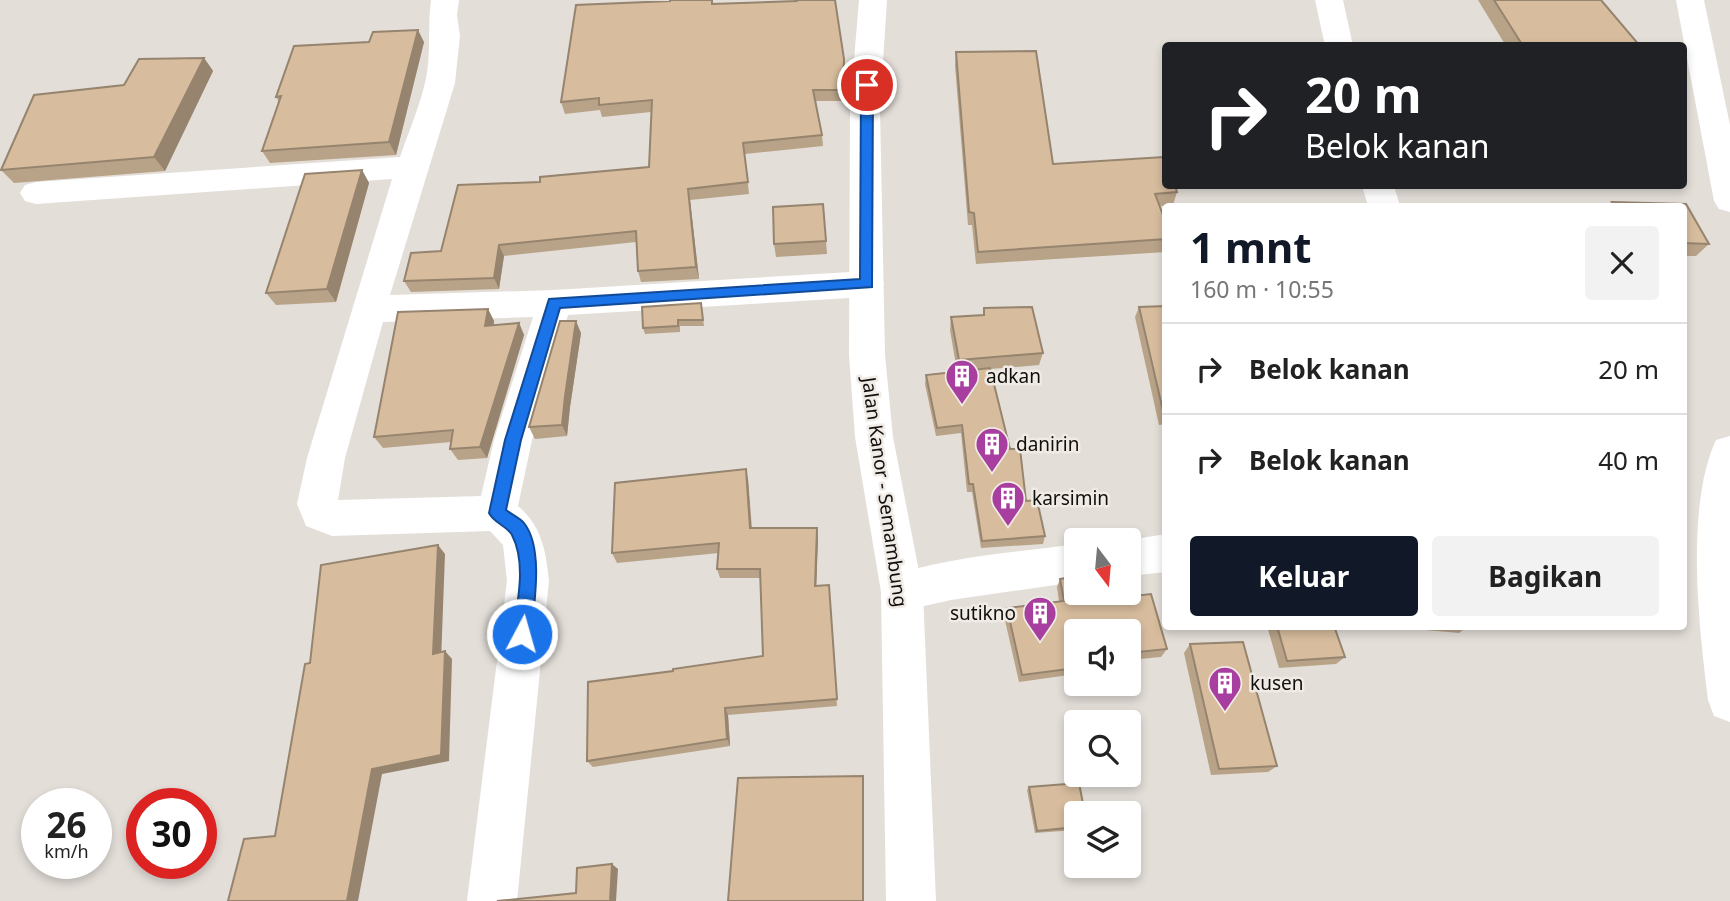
<!DOCTYPE html>
<html lang="id">
<head>
<meta charset="utf-8">
<style>
	body { margin:0; font-family:"Noto Sans",sans-serif; background:#f2f2f2; color:#222; height:100vh; display:flex; flex-direction:column; font-size:26px; white-space:nowrap }
	* { box-sizing:border-box; margin:0 }
	p { font-size:23px; color:#767676 }
	.icon { flex:none; width:38px; height:38px; fill:none; stroke:currentColor; stroke-width:2; stroke-linecap:round; stroke-linejoin:round }
	.map { position:relative; flex:1; overflow:hidden }
	.details { position:absolute; left:1162px; top:203px; width:525px; height:427px; display:flex; flex-direction:column; background:#fff; border-radius:7px; box-shadow:0 4px 10px #0003 }
	.details>* { flex:none }
	.hud { position:absolute; left:1162px; top:42px; width:525px; height:147px; border-radius:7px; box-shadow:0 4px 10px #0003; background:#202124; color:#fff; overflow:hidden }
	.needle { width:46px; rotate:164deg }
	.buttons { position:absolute; left:1064px; top:528px; display:grid; gap:14px }
	.buttons a { display:grid; place-items:center; width:77px; height:77px; border-radius:7px; background:#fff; box-shadow:0 4px 10px #0003; font-size:35px }
	.speed { position:absolute; left:21px; top:788px; display:flex; gap:14px; font-size:35px; font-weight:700; text-align:center }
	.speed>* { display:grid; place-content:center; width:91px; height:91px; border-radius:50%; background:#fff; box-shadow:0 4px 10px #0003; line-height:1 }
	.speed small { font-size:18px; font-weight:400 }
	.speed .limit { border:10px solid #d22; background:#fff; color:#111 }
	.pin { position:absolute; display:grid; place-items:center; width:60px; height:60px; color:#fff; margin:-30px; border:4px solid #fff; border-radius:50%; box-shadow:0 2px 7px #0007 }
	.me { position:absolute; width:77px; margin:-38px; rotate:6deg; stroke-linejoin:round; filter:drop-shadow(0 0 5px #0008) }
	.turn { display:flex; align-items:center; gap:24px; height:147px; padding:0 28px; font-size:32px }
	.turn .icon { width:91px; height:91px; stroke-width:2.5 }
	.turn b { display:block; font-size:49px; line-height:60px }
	.round { display:grid; place-items:center; flex:none; width:74px; height:74px; border-radius:7px; background:#f2f2f2 }
	.overview { display:flex; align-items:center; justify-content:space-between; height:119px; padding:0 28px }
	h1 { font-size:42px; font-weight:700; line-height:52px; color:#111827 }
	.primary-button { display:flex; gap:14px; margin-top:auto; padding:14px 28px }
	.primary-button a { flex:1; height:80px; border-radius:7px; background:#111827; color:#fff; font-size:28px; font-weight:700; line-height:80px; text-align:center }
	.primary-button a+a { background:#f2f2f2; color:#222 }
	ul { padding:0; list-style:none }
	li { display:flex; align-items:center; gap:21px; height:91px; padding:0 28px; border-top:2px solid #e0e0e0 }
	li div { flex:1 }
	li b { display:block; font-size:26px }
	li em { font-style:normal }
	.map>svg:first-child { display:block }
	.lines { fill:none; stroke-linecap:round; stroke-linejoin:round }
	.minor { fill:#fff; fill-rule:evenodd }
	.tertiary { fill:#fff; fill-rule:evenodd }
	.wall { fill:#b9a388 }
	.shaded-wall { fill:#96846f }
	.building { fill:#d7bd9e; stroke:#96846f; stroke-width:2 }
	.route { fill:#1a73e8; stroke:#114b97; stroke-width:2 }
	.labels { text-anchor:middle; stroke-width:5; stroke-linejoin:round; paint-order:stroke }
	.poi-label { font-size:19px; fill:#110f0d; stroke:#f0ebe5; text-anchor:start }
	.street-label { font-size:19px; fill:#110f0d; stroke:#f0ebe5 }
</style>
</head>
<body>
<div class="map">
<svg width="1730" height="901" viewBox="0 0 1730 901">
	<rect width="100%" height="100%" fill="#e3ded8"/>
	<g class="lines">
		<g class="minor">
			<path d="M431 0H459L457 15 460 36 455 83 390 295 554 290 867 271 879 275 884 284 879 293 867 297 568 315 532 440 518 506C542 526 546 552 549 581L517 901H467L507 581 503 545 490 531 332 536 306 526 297 504 307 458 392 179 36 204 25 201 20 193 25 185 36 182 400 157C408 133 419 108 425 83 432 54 427 28 431 0ZM533 317 494 440 481 496 338 500 345 458 383 322Z"/>
			<polygon points="1315,0 1343,0 1353,46 1325,46"/>
			<polygon points="1676,0 1704,0 1730,125 1730,212 1719,209 1714,201"/>
			<polygon points="1362,186 1394,186 1400,206 1368,206"/>
			<path d="M1730 436V722L1714 716 1708 700C1699 629 1685 506 1716 440Z"/>
			<polygon points="1166,534 1166,572 1129,576 1129,541 1123,541"/>
			<path d="M1076 544V582L951 600 902 611 887 606 881 592 887 578C946 556 1014 553 1076 544Z"/>
		</g>
		<polygon class="tertiary" points="859,0 887,0 880,108 885,355 893,437 923,592 936,901 886,901 881,592 855,437 849,355 850,108"/>
	</g>
	<g class="wall">
		<polygon points="795,0 835,0 844,59 844,101 816,101 822,135 823,146 745,154 749,194 690,200 699,279 641,282 638,271 636,242 504,256 499,289 411,292 404,281 441,251 540,182 649,167 651,112 602,117 600,110 565,114 561,102 714,4 795,1"/>
		<polygon points="1478,0 1601,0 1640,46 1506,46"/>
		<polygon points="424,42 396,155 270,163 262,151 279,102 276,97"/>
		<polygon points="956,52 1053,164 1177,192 1173,205 1160,206 1166,223 1166,252 976,264 972,225 968,225 955,66"/>
		<polygon points="204,58 213,71 165,171 14,183 1,170 124,85"/>
		<polygon points="362,170 369,183 336,302 276,305 266,293"/>
		<polygon points="1612,202 1686,204 1709,244 1696,256 1684,256 1684,206 1608,206"/>
		<polygon points="826,241 827,254 776,257 774,244"/>
		<polygon points="1166,306 1166,424 1159,425 1135,317 1139,307"/>
		<polygon points="984,308 1043,353 1039,365 990,369 1010,449 1026,501 1045,536 1043,544 981,548 972,492 967,492 961,433 936,436 925,384 926,375 957,371 950,330 951,317 983,315"/>
		<polygon points="488,309 494,321 494,325 519,323 524,335 487,458 458,460 450,449 451,442 383,448 374,437"/>
		<polygon points="702,310 704,326 680,326 680,332 645,334 643,328"/>
		<polygon points="581,333 570,407 567,436 535,439 529,427"/>
		<polygon points="748,479 752,528 818,538 816,586 829,585 837,706 728,715 730,746 593,767 587,761 673,671 763,656 761,578 720,578 717,569 719,553 617,563 612,553"/>
		<polygon points="1060,579 1134,596 1167,649 1161,657 1129,660 1129,632 1076,632 1076,674 1019,682 1004,616 1007,608 1059,601 1057,587"/>
		<polygon points="1267,626 1468,626 1459,633 1393,627 1335,628 1345,657 1336,664 1279,668"/>
		<polygon points="1190,644 1277,766 1268,772 1211,775 1184,653"/>
		<polygon points="1029,787 1076,814 1076,830 1035,833 1027,790"/>
	</g>
	<g class="shaded-wall">
		<polygon points="418,30 424,42 396,155 389,142"/>
		<polygon points="204,58 213,71 165,171 154,157"/>
		<polygon points="362,170 369,183 336,302 327,289"/>
		<polygon points="688,189 690,200 699,279 696,267"/>
		<polygon points="499,245 504,256 499,289 494,278"/>
		<polygon points="488,309 494,321 492,338 485,326"/>
		<polygon points="576,321 581,333 570,407 567,436 562,425 565,396"/>
		<polygon points="519,323 524,335 487,458 480,447"/>
		<polygon points="746,469 748,479 752,538 750,528"/>
		<polygon points="817,528 818,538 816,595 815,586"/>
		<polygon points="438,545 445,554 441,661 433,654"/>
		<polygon points="445,651 452,659 449,761 382,774 358,901 347,901 372,769"/>
		<polygon points="725,708 728,715 730,746 727,739"/>
		<polygon points="612,864 618,869 616,901 610,901"/>
	</g>
	<g class="building">
		<polygon points="670,0 712,0 712,4 796,1 795,0 835,0 844,59 843,90 813,90 822,135 743,143 748,182 688,189 696,267 638,271 636,231 499,245 494,278 404,281 411,253 441,251 458,185 540,182 540,177 649,167 652,100 599,105 599,98 561,102 576,5 670,1"/>
		<polygon points="1494,0 1601,0 1640,46 1523,46"/>
		<polygon points="418,30 389,142 262,151 281,96 276,97 294,46 369,42 373,32"/>
		<polygon points="1036,51 1053,164 1164,157 1166,160 1166,186 1175,186 1177,192 1155,194 1166,223 1166,239 978,252 974,213 969,212 956,52"/>
		<polygon points="204,58 154,157 1,170 34,95 124,85 139,59"/>
		<polygon points="362,170 327,289 266,293 305,174"/>
		<polygon points="1612,202 1686,204 1709,244 1684,243 1684,206 1615,206"/>
		<polygon points="823,204 826,241 774,244 773,207"/>
		<polygon points="701,303 703,320 678,320 678,326 643,328 642,307"/>
		<polygon points="1166,306 1166,415 1164,415 1139,307"/>
		<polygon points="1032,307 1043,353 959,360 951,317 984,315 984,308"/>
		<polygon points="488,309 485,326 519,323 480,447 450,449 453,430 374,437 398,312"/>
		<polygon points="560,321 576,321 565,396 562,425 529,427"/>
		<polygon points="990,368 1010,449 1020,449 1026,501 1037,500 1045,536 982,541 973,484 969,484 962,425 937,428 926,375"/>
		<polygon points="746,469 750,528 817,528 815,586 829,585 837,699 725,708 727,739 587,761 588,682 673,671 673,669 763,656 760,569 717,569 719,543 612,553 615,483"/>
		<polygon points="438,545 433,654 445,651 441,755 372,769 347,901 228,901 244,839 275,836 305,664 310,663 321,565"/>
		<polygon points="1129,575 1134,596 1151,594 1167,649 1129,653 1129,632 1076,632 1076,668 1022,675 1007,608 1064,601 1060,579 1076,576 1076,593 1129,593"/>
		<polygon points="1277,626 1334,626 1345,657 1287,661"/>
		<polygon points="1243,642 1277,766 1219,769 1190,644"/>
		<polygon points="863,776 863,901 728,901 738,778"/>
		<polygon points="1079,783 1085,814 1076,814 1076,827 1037,831 1029,787"/>
		<polygon points="612,864 610,901 497,901 576,893 577,868"/>
	</g>
	<path class="route" d="M867 81 873 85 872 287 560 308 521 440 506 510C511 514 520 518 524 523 544 548 534 605 531 634L529 640 522 642 516 640 513 634C517 604 527 564 512 535 507 526 494 523 489 513L505 440 549 299 860 279 861 85Z"/>
	<defs>
		<symbol id="building-pin" viewBox="-11 -11 22 30"><path d="M0 17L-7.5 6A9.5 9.5 0 1 1 7.5 6Z" fill="#a83e9f" stroke="#f0ebe5"/><path d="M-4-6H4V6H1V3H-1V6H-4ZM-2.5-4.3h1.7v1.8h-1.7ZM.8-4.3h1.7v1.8H.8ZM-2.5-1h1.7V.8h-1.7ZM.8-1h1.7V.8H.8Z" fill="#fff"/></symbol>
	</defs>
	<g fill-rule="evenodd">
		<use href="#building-pin" x="943" y="357" width="38" height="52"/>
		<use href="#building-pin" x="973" y="425" width="38" height="52"/>
		<use href="#building-pin" x="989" y="479" width="38" height="52"/>
		<use href="#building-pin" x="1021" y="594" width="38" height="52"/>
		<use href="#building-pin" x="1206" y="664" width="38" height="52"/>
	</g>
	<g class="labels">
		<g class="poi-label">
			<text x="986" y="383">adkan</text>
			<text x="1016" y="451">danirin</text>
			<text x="1032" y="505">karsimin</text>
			<text x="1016" y="620" text-anchor="end">sutikno</text>
			<text x="1250" y="690">kusen</text>
		</g>
		<g class="street-label">
			<text transform="translate(885 492) rotate(82)" y="7">Jalan Kanor - Semambung</text>
		</g>
	</g>
</svg>
<div class="buttons">
<a><svg class="needle" viewBox="-14 -14 28 28"><path d="M0-13l5 13h-10z" fill="#e53935"/><path d="M0 13l5-13h-10z" fill="#767676"/></svg></a>
<a><svg class="icon" aria-label="sound" viewBox="0 0 24 24"><path d="M4 9h4l5-4v14l-5-4H4zM17 9q2 3 0 6"/></svg></a>
<a><svg class="icon" aria-label="search" viewBox="0 0 24 24"><circle cx="10" cy="10" r="6"/><path d="M15 15l6 6"/></svg></a>
<a><svg class="icon" aria-label="layers" viewBox="0 0 24 24"><path d="M12 4l9 5-9 5-9-5zM3 14l9 5 9-5"/></svg></a>
</div>
<div class="speed"><div>26<small>km/h</small></div><div class="limit">30</div></div>
<div class="pin" style="left:867px;top:85px;background:#d93025"><svg class="icon" aria-label="arrive" viewBox="0 0 24 24"><path d="M6 21V4h12l-3 4 3 4H6"/></svg></div>
<svg class="me" style="left:522px;top:634px" viewBox="-20 -20 40 40"><circle r="17" fill="#1a73e8" stroke="#fff" stroke-width="3"/><path d="M0-11L8 9 0 5-8 9z" fill="#fff"/></svg>
<div class="hud">
<div class="turn"><svg class="icon" aria-label="right" viewBox="0 0 24 24"><path d="M7 20v-9h11M14 6l5 5-5 5"/></svg><div><b>20 m</b>Belok kanan</div></div>
</div>
<section class="details">
<div class="overview"><div><h1>1 mnt</h1><p>160 m · 10:55</p></div><a class="round"><svg class="icon" aria-label="close" viewBox="0 0 24 24"><path d="M6 6l12 12M18 6L6 18"/></svg></a></div>
<ul>
<li><svg class="icon" aria-label="right" viewBox="0 0 24 24"><path d="M7 20v-9h11M14 6l5 5-5 5"/></svg><div><b>Belok kanan</b></div><em>20 m</em></li>
<li><svg class="icon" aria-label="right" viewBox="0 0 24 24"><path d="M7 20v-9h11M14 6l5 5-5 5"/></svg><div><b>Belok kanan</b></div><em>40 m</em></li>
</ul>
<div class="primary-button"><a>Keluar</a><a>Bagikan</a></div>
</section>
</div>
</body>
</html>
